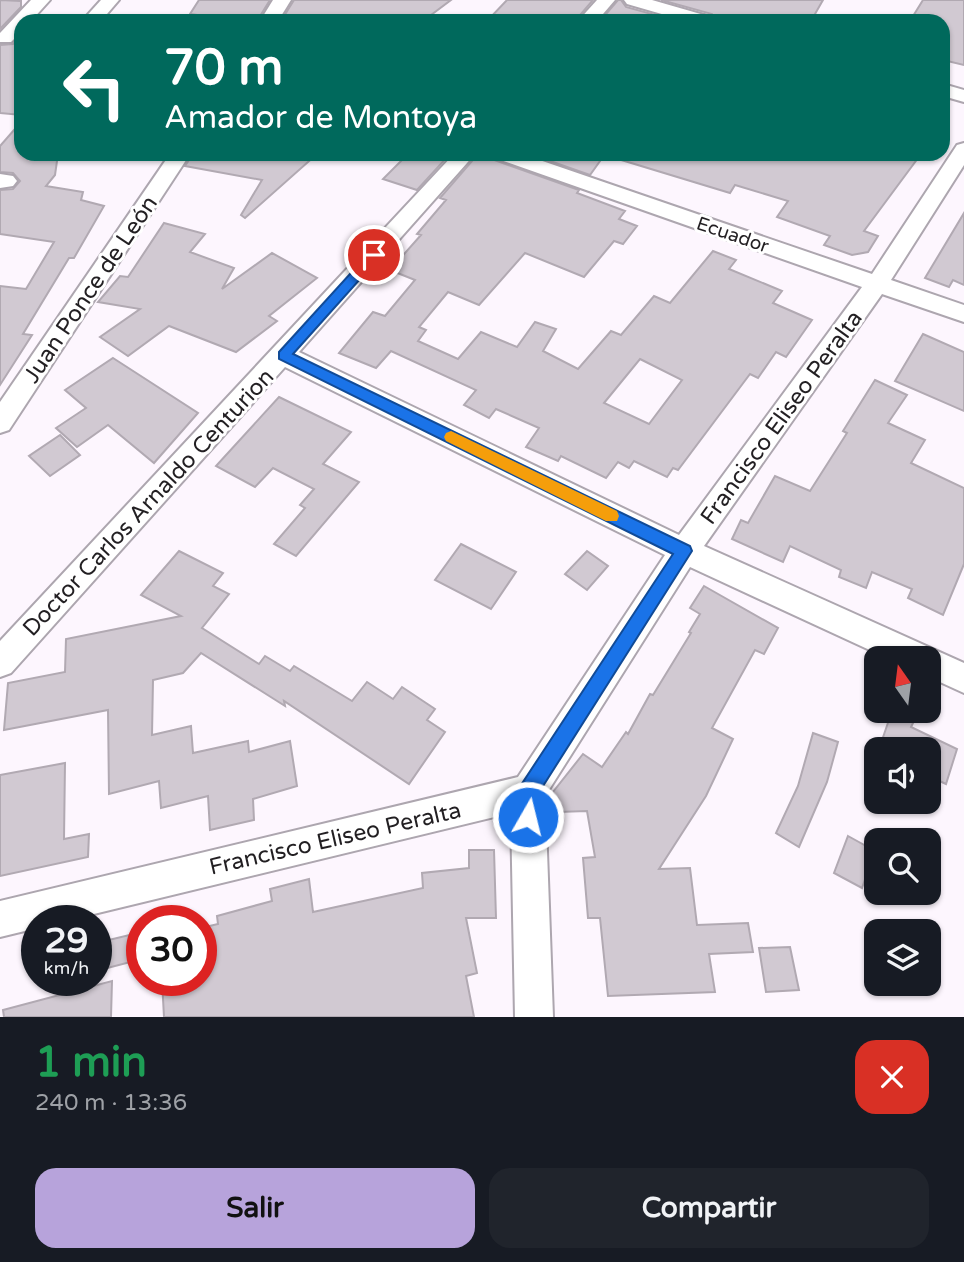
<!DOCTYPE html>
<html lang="es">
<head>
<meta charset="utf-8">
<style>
	body { margin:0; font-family:"Varela Round",sans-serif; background:#20242c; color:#f1f3f6; height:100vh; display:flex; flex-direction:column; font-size:26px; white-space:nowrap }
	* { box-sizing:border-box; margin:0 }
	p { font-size:23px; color:#9ea1a6 }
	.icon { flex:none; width:38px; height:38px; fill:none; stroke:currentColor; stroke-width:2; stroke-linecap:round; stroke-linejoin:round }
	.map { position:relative; height:1017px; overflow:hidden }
	.details { display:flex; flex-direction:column; background:#171b24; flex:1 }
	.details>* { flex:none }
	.hud { position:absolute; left:14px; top:14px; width:936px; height:147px; border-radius:21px; box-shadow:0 2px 5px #0004; background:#00695c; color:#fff; overflow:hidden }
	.needle { width:46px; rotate:346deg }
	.tools { position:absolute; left:864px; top:646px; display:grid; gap:14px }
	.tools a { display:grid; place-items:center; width:77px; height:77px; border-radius:14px; background:#171b24; box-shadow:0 2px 5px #0004; font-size:35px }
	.speed { position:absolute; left:21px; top:905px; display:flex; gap:14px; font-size:35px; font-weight:700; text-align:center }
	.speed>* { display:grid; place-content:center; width:91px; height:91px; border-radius:50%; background:#171b24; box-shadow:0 2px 5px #0004; line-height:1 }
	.speed small { font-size:18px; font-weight:400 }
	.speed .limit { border:10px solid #d22; background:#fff; color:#111 }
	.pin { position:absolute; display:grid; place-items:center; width:60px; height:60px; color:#fff; margin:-30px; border:4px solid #fff; border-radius:50%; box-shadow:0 2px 7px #0007 }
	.me { position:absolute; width:77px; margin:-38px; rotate:8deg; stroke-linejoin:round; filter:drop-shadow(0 0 5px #0008) }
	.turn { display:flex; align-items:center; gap:24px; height:147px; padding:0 35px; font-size:32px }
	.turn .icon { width:91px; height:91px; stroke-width:2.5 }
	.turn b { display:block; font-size:49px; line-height:60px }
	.round { display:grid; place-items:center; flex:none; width:74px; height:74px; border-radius:21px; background:#20242c }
	.headline { display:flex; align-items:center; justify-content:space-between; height:119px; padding:0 35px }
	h1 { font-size:42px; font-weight:800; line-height:52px; color:#1e9e55 }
	.cta { display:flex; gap:14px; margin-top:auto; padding:14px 35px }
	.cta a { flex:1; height:80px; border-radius:21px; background:#b7a3db; color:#111; font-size:28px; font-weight:800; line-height:80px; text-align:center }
	.cta a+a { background:#20242c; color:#f1f3f6 }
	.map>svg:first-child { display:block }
	.building { fill:#d1c9d2; stroke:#b1a9b2; stroke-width:2; fill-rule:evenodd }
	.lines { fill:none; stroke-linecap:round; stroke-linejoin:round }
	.lane-casing { stroke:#ada6af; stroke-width:4 }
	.street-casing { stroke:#ada6af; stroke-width:4 }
	.lane { fill:#fff; fill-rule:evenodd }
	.street { fill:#fff; fill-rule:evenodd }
	.route { fill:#1a73e8; stroke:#114b97; stroke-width:2 }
	.slow { fill:#f59e0b }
	.labels { text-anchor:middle; stroke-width:6; stroke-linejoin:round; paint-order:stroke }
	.far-street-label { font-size:19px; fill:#221f22; stroke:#fff }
	.street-label { font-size:23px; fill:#221f22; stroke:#fff }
</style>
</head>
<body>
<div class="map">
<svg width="964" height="1017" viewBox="0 0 964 1017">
	<rect width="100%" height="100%" fill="#fdf6fe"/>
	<g class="building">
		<polygon points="0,0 21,1 21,7 0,29"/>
		<polygon points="199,0 270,0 257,21 207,21 204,16 190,14"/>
		<polygon points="294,0 451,0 423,21 281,21"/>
		<polygon points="507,0 593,0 575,21 487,21"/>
		<polygon points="618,0 621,0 626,7 677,21 600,21"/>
		<polygon points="661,0 823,0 811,21 717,21 712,14"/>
		<polygon points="923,0 964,0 964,65 943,60 943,21 910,21"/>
		<polygon points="21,36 21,115 0,113 0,45 13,44"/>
		<polygon points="21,122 21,154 58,154 55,175 46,186 83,192 81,200 104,206 74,258 69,258 23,334 32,335 0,385 0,286 26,289 54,242 0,234 0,190 13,189 20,181 13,173 0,172 0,146"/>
		<polygon points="193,154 317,154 245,218 241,215 262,180 185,166"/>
		<polygon points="408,154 450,154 417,190 383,179"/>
		<path d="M478 154H489L494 160 579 190 577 193 625 211 619 219 637 226 623 244 614 241 584 277 525 253 479 305 448 292 419 327 426 330 418 341 458 359 481 332 517 347 535 322 556 329 543 351 578 369 611 331 621 335 654 296 670 303 713 251 736 260 729 269 782 291 773 303 812 320 786 357 776 352 758 378 750 374 678 470 673 468 667 477 634 461 629 468 618 462 606 478 561 456 558 461 526 447 539 428 496 409 489 418 464 405 476 390 391 351 376 368 339 353 373 312 385 316 415 280 390 270 421 235 417 234 446 200 440 198ZM640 359 682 380 649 424 604 403Z"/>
		<polygon points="530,154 605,154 590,175"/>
		<polygon points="619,154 921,154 864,231 878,236 868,252 852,255 824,245 830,236 777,217 788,201 735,185 730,193 618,159"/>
		<polygon points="964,213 964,285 953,280 949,287 925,278"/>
		<polygon points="164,223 205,234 190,252 234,268 222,289 272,253 317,278 269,316 277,321 236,352 169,326 128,356 100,337 140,309 98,302 120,276 128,277"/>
		<polygon points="923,334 964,352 964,411 895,381"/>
		<polygon points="113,358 198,413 154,463 108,425 77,447 56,428 86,408 65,390"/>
		<polygon points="875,380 907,395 888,423 925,440 911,463 964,488 964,564 943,615 908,598 912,589 872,572 866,588 839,577 841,570 790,546 783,562 732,539 741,520 748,523 775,476 810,491 847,433 843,431"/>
		<polygon points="279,397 351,432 323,464 359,482 296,556 274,544 305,508 300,505 314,489 273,468 255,487 216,466"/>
		<polygon points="60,435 80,455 50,476 29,456"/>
		<polygon points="461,544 516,572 491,609 435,580"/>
		<polygon points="179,551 223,573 213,586 229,594 202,628 259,664 265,656 290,671 294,666 352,701 367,682 393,699 402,687 435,709 427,720 445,732 409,784 284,701 285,706 201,653 183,673 153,680 152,735 191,726 193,753 248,741 249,752 290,741 297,786 253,799 254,820 210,830 208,796 161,808 159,781 109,794 108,710 4,730 8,683 65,672 66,639 181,616 141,595"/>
		<polygon points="587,551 608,566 587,590 565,574"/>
		<polygon points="704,586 778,628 764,654 755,650 712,728 733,739 706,796 659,869 690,868 697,925 748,923 753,952 709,954 715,992 608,996 600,918 588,918 583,858 595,857 587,811 558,812 553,792 583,754 602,767 626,732 628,734 650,694 653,695 691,633 689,632 700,614 690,608"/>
		<polygon points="892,711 914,721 911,727 957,749 946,784 929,776 929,749 879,749"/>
		<polygon points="813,733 838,742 827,782 799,847 776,833 798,786"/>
		<polygon points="65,763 64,839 89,834 88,857 0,876 0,775"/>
		<polygon points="848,836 875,851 862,888 834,873"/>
		<polygon points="469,850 494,850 496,918 466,918 477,973 466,976 474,1017 164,1017 162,980 201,980 201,928 218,924 217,916 272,901 270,889 309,879 313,912 423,888 422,873 469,868"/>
		<polygon points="142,932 142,959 96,971 96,943"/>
		<polygon points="790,947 799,990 766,992 759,948"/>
		<polygon points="112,981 111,1017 4,1017 3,1010"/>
	</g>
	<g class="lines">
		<defs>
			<polygon id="lane" points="188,16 204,19 205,21 185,21 184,19"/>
			<g id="street">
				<polygon points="31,0 50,0 31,21 21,21 21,32 11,42 0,42 0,33"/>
				<polygon points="101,0 119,0 101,21 82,21"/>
				<polygon points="273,0 291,0 278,21 260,21"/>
				<polygon points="597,0 615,0 597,21 578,21"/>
				<polygon points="624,0 652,0 711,17 714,21 686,21 627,4"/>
				<polygon points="943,84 964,90 964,102 943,96"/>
				<polygon points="964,143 964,165 891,280 964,305 964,322 882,294 704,546 964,663 964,693 929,677 929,658 887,658 690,567 545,796 553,1017 515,1017 511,813 69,920 37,920 37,928 0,937 0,901 518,777 665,555 285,367 11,673 0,677 0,641 454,154 475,154 299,352 679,535 862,287 495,158 492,154 522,154 872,274 957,145"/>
				<polygon points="170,154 190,154 9,430 0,433 0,402"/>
				<polygon points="0,174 13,176 17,181 13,186 0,188"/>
			</g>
		</defs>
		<use href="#lane" class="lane-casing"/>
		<use href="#street" class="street-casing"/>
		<use href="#lane" class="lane"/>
		<use href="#street" class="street"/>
	</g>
	<path class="route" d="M374 250 381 255 379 258 293 354 690 546 692 551 538 794V817L535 824 528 827 522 824C517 813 516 796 521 785L673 554 279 359V352L370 252Z"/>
	<polygon class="slow" points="451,431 617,511 619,516 617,521 606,521 446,441 444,437 446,433"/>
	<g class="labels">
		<g class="far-street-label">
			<text transform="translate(733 234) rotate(19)" y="7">Ecuador</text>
		</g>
		<g class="street-label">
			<text transform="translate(90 289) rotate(-56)" y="8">Juan Ponce de León</text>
			<text transform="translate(781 417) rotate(-54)" y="8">Francisco Eliseo Peralta</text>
			<text transform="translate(148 502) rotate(-47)" y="8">Doctor Carlos Arnaldo Centurion</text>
			<text transform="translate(335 838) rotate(-13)" y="8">Francisco Eliseo Peralta</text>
		</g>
	</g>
</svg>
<div class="tools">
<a><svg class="needle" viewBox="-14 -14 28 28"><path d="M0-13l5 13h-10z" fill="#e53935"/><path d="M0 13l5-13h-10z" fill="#9ea1a6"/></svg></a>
<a><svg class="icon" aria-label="sound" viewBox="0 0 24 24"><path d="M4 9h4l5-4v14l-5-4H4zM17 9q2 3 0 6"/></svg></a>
<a><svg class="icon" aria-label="search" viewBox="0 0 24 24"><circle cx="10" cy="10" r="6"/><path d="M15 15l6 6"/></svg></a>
<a><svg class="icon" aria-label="layers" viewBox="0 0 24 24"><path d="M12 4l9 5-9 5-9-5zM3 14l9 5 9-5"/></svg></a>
</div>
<div class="speed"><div>29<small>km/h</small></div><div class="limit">30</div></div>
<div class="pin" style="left:374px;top:255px;background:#d93025"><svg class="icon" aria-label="arrive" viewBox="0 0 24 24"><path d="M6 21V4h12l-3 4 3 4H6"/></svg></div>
<svg class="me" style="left:528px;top:817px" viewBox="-20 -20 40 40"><circle r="17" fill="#1a73e8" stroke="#fff" stroke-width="3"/><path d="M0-11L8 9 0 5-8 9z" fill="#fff"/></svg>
<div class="hud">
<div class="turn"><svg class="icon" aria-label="left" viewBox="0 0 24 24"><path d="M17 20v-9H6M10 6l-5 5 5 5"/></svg><div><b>70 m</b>Amador de Montoya</div></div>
</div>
</div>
<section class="details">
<div class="headline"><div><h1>1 min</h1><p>240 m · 13:36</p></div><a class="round" style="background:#d93025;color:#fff"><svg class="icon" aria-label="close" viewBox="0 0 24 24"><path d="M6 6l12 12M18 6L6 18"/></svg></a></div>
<div class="cta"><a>Salir</a><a>Compartir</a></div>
</section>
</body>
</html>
